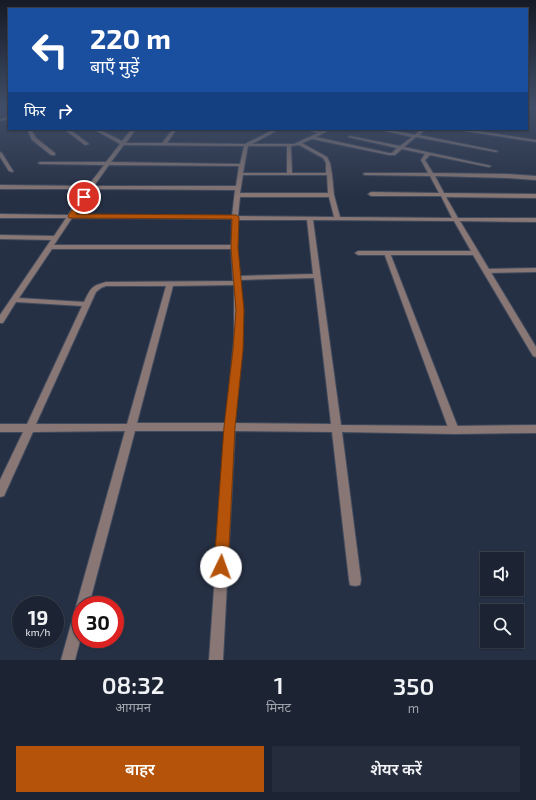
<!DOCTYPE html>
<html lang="hi">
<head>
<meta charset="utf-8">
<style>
	body { margin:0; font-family:"Exo 2","Noto Sans Devanagari",sans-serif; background:#252c3b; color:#f1f3f6; height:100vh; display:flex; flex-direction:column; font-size:15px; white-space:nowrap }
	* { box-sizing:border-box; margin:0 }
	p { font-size:13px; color:#a0a4ac }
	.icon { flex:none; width:22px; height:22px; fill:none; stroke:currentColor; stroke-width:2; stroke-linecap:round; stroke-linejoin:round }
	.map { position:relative; height:660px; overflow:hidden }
	.panel { display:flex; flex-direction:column; background:#1c2433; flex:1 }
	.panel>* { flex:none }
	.banner { position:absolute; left:8px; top:8px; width:520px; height:122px; border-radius:0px; box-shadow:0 1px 3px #0004,0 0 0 1px #3a414e; background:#1a4fa0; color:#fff; overflow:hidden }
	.buttons { position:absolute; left:480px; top:552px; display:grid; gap:8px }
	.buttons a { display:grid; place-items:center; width:44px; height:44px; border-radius:0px; background:#1c2433; box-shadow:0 1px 3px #0004,0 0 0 1px #3a414e; font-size:20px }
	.speed { position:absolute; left:12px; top:596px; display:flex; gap:8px; font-size:20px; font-weight:700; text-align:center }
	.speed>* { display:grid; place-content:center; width:52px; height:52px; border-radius:50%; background:#1c2433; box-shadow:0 1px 3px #0004,0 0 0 1px #3a414e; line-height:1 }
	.speed small { font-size:10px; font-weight:400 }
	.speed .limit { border:6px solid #d22; background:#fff; color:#111 }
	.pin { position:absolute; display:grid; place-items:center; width:34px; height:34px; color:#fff; margin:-17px; border:2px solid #fff; border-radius:50%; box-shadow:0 1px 4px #0007 }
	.me { position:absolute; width:44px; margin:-22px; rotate:3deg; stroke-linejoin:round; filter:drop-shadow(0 0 3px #0008) }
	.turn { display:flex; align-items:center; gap:14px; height:84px; padding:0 16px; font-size:18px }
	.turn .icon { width:52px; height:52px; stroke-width:2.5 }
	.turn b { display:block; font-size:28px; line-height:34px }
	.then { display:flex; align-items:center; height:38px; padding:0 16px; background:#0003; gap:8px; font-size:15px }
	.eta { display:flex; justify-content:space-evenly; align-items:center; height:68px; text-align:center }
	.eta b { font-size:24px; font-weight:600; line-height:28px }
	.button { display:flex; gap:8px; margin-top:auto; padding:8px 16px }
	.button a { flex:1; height:46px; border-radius:0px; background:#b45309; color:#fff; font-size:16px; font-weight:600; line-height:46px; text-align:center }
	.button a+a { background:#252c3b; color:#f1f3f6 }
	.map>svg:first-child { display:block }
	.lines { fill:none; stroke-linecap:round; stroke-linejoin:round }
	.service-casing { stroke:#424b5e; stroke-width:2 }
	.minor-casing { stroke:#424b5e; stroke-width:2 }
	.service { fill:#887774; fill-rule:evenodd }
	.minor { fill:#887774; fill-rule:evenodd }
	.route { fill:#b45309; stroke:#753606 }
</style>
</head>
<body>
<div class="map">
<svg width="536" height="660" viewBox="0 0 536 660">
	<rect width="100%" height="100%" fill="#263044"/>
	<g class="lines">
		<defs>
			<g id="service">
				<polygon points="387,251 390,253 459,430 458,433 454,434 450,433 449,430 384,253"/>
				<polygon points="536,268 536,272 486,273 483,271 486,269"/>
			</g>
			<g id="minor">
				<polygon points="9,117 9,119 0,121 0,119"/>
				<polygon points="27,129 31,129 36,138 55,153 55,155 51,155 32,140"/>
				<polygon points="64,129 69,129 89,144 85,145"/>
				<path d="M93 129H98L122 141 132 129H136L126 143H162L173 129H226L224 130H176L167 143 245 144 275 129H280L252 144H294L318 133 305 129H312L321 132 326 129H331L316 137 389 153H392L397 148 348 137 350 136 400 146 412 137 376 129H385L415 135 421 129H426L419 135 498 151 496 152 416 137 404 147 491 166 489 167 430 155 425 160 433 173 508 174 536 176V180L508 178 435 176 444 193 536 194V198L446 197 458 218H536V222L460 221 536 347V357L533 356 473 255H358L355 253 358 251H471L454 221 313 220 341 425 454 426 536 425V433L454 434 342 432 361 580 360 585 355 586 350 585 349 580 332 432 235 431 223 660H209L225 431H135L89 605H81V637L75 660H61L125 431 33 432 4 496 0 497V480L23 432H0V424H27L82 306 16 302 3 323H0V315L51 240 0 239V235L54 236 66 218H0V214L68 215 86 189H0V185L88 186 104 165 40 164 38 163 40 162H106L120 144ZM312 139 389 155H395L402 149 425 154 421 160 428 173H365L363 174 365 175 430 176 439 193 371 192 368 194 371 196H441L452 218 340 217 334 195 332 174 330 163 327 157 302 143ZM124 145 244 146 240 164 111 162ZM299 145 323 158 326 163V173H292L291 146ZM248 146H287V173H243ZM109 165 239 166 236 186H94ZM243 175H327L328 193H240ZM91 189 235 190 232 216 74 215ZM240 197H329L334 217 238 216ZM72 218 232 219 231 245H54ZM238 220H307L313 274 240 276 237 251ZM52 249H231L233 281 106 282C91 286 91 288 84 302L19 298ZM314 278 331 424 235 423 242 339V302L240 280ZM234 285V339L226 423H137L173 286ZM106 286H166L127 424H36L96 292 101 288Z"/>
				<polygon points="452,129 463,129 536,140 536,142"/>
				<polygon points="0,152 2,153 13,171 13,172 9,171 0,157"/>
			</g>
		</defs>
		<use href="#service" class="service-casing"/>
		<use href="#minor" class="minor-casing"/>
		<use href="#service" class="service"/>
		<use href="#minor" class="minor"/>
	</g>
	<linearGradient id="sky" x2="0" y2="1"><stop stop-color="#151a25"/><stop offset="0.54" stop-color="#414e67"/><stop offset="1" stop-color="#414e67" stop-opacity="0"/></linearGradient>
	<rect width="536" height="198" fill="url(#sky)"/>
	<polygon class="route" points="84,195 87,197 76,214 236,215 239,217 238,248 244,310 243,350 235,427 228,567 226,572 221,574 216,572 214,567 224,427 233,350 236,310 231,248 232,219 69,218 68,216 82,196"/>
</svg>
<div class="buttons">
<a><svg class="icon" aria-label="sound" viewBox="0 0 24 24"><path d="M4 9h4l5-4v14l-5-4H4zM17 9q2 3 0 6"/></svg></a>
<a><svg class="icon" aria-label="search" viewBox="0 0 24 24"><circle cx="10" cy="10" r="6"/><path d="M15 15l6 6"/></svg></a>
</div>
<div class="speed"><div>19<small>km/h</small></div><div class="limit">30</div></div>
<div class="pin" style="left:84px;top:197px;background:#d93025"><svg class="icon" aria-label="arrive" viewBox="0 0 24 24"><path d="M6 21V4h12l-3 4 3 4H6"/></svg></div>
<svg class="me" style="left:221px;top:567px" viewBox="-20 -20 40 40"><circle r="19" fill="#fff"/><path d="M0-13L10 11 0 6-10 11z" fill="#b45309"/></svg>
<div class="banner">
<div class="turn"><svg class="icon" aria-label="left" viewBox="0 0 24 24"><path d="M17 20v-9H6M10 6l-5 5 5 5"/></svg><div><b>220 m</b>बाएँ मुड़ें</div></div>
<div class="then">फिर<svg class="icon" aria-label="right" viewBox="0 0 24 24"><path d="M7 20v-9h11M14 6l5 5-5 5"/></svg></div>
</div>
</div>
<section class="panel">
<div class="eta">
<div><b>08:32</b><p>आगमन</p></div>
<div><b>1</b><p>मिनट</p></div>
<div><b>350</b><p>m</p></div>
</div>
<div class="button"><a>बाहर</a><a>शेयर करें</a></div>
</section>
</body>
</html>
